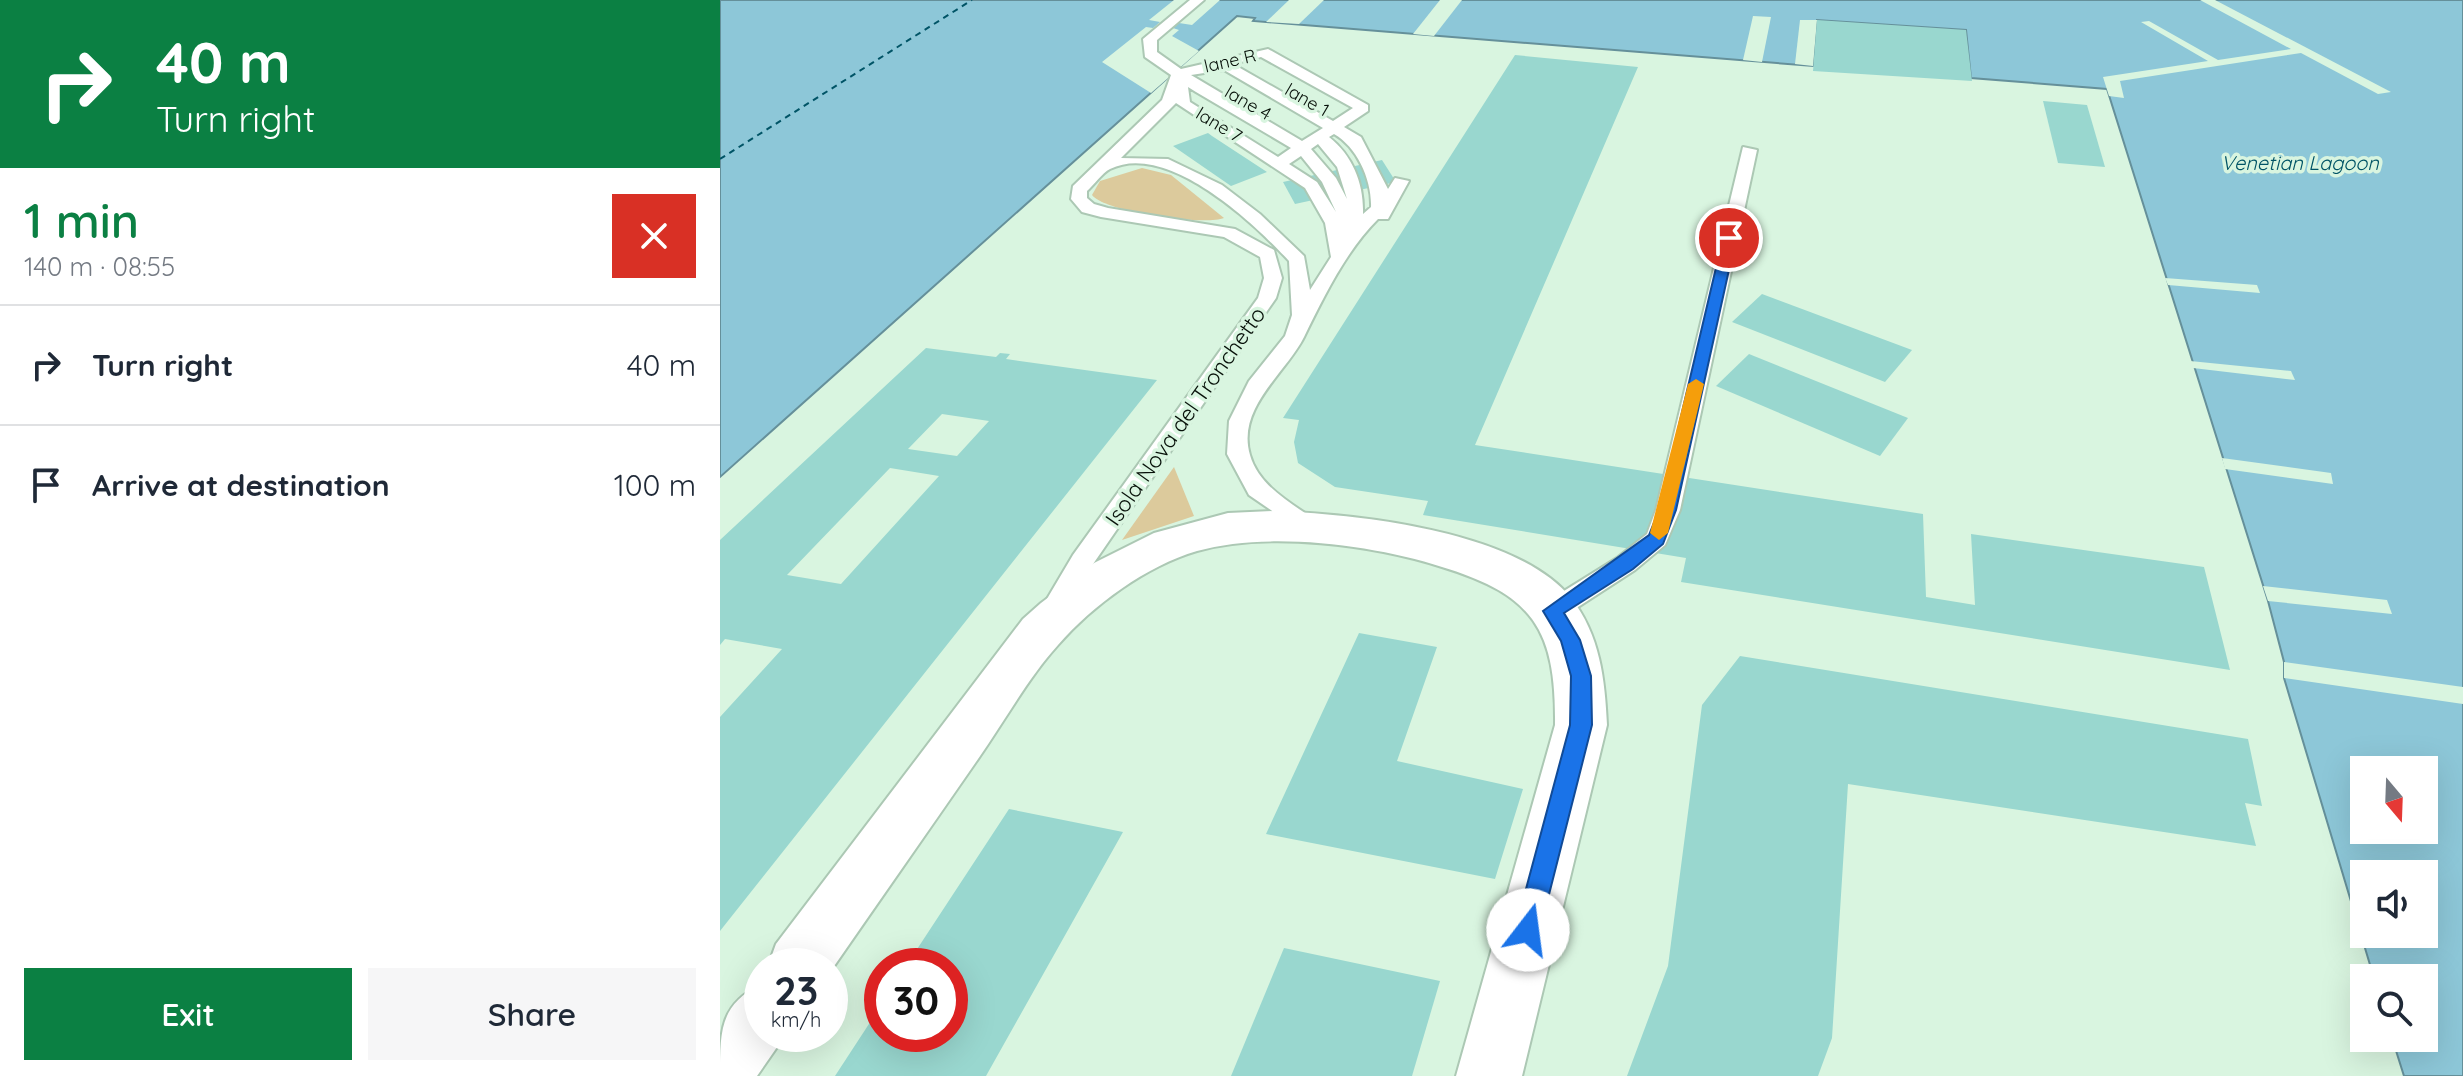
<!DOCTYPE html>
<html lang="en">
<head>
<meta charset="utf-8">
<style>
	body { margin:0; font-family:Quicksand,sans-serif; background:#f6f6f7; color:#1f2937; height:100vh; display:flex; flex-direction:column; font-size:30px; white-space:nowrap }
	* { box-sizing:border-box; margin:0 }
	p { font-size:26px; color:#747a83 }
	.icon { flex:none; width:44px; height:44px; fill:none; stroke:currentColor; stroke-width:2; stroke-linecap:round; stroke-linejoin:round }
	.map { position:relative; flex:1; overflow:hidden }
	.drawer { display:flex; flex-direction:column; background:#fff; width:720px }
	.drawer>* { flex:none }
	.hud { background:#0b8043; color:#fff; overflow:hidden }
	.needle { width:52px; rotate:161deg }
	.buttons { position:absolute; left:1630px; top:756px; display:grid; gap:16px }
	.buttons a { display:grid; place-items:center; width:88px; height:88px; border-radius:0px; background:#fff; box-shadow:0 8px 32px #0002; font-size:40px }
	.speed { position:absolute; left:24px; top:948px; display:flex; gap:16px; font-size:40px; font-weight:700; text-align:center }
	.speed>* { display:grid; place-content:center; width:104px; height:104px; border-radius:50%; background:#fff; box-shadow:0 8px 32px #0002; line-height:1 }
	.speed small { font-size:20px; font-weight:400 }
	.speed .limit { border:12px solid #d22; background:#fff; color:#111 }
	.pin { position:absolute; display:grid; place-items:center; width:68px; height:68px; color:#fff; margin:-34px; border:4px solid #fff; border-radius:50%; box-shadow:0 2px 8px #0007 }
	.me { position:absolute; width:88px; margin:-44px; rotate:15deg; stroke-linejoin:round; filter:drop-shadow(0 0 6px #0008) }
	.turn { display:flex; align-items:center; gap:28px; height:168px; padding:0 24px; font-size:36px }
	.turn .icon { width:104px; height:104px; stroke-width:2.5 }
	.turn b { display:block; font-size:56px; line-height:68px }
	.round { display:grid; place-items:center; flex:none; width:84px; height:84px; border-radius:0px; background:#f6f6f7 }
	.summary { display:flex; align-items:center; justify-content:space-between; height:136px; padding:0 24px }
	h1 { font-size:48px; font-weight:600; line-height:60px; color:#0b8043 }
	.cta { display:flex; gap:16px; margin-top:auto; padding:16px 24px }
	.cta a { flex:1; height:92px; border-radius:0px; background:#0b8043; color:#fff; font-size:32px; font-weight:600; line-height:92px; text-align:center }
	.cta a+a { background:#f6f6f7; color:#1f2937 }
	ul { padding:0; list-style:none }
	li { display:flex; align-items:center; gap:24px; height:120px; padding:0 24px; border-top:2px solid #e0e1e3 }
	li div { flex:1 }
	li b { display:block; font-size:30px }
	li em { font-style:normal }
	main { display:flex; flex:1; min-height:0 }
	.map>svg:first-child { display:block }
	.green { fill:#dcca9c }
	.water { fill:#8dc7d8; stroke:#65909a; stroke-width:2; fill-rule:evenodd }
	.pier { fill:#d9f5e0 }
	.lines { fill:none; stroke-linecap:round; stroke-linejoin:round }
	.ferry { stroke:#005466; stroke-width:2; stroke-dasharray:6 5; stroke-linecap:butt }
	.building { fill:#99d7cf; fill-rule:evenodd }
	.service-casing { stroke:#acc8b4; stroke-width:4 }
	.minor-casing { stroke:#acc8b4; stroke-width:4 }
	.service { fill:#fff; fill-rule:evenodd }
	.minor { fill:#fff; fill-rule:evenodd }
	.route { fill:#1a73e8; stroke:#114b97; stroke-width:2 }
	.slow { fill:#f59e0b }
	.labels { text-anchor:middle; stroke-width:7; stroke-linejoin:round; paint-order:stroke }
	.far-street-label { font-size:18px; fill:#071009; stroke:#d9f5e0 }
	.far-water-label { font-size:20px; font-style:italic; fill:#005466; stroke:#d9f5e0 }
	.street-label { font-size:22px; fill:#071009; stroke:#d9f5e0 }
</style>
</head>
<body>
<main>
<section class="drawer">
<div class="hud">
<div class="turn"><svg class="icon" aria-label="right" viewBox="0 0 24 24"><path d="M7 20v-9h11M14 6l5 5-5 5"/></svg><div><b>40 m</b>Turn right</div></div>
</div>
<div class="summary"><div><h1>1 min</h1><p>140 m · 08:55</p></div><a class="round" style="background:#d93025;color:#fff"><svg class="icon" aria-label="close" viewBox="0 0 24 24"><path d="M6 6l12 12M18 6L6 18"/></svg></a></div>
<ul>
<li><svg class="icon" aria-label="right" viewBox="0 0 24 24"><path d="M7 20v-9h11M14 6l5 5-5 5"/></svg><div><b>Turn right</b></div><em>40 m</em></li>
<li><svg class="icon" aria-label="arrive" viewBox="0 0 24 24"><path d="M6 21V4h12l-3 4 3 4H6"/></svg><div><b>Arrive at destination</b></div><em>100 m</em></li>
</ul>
<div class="cta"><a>Exit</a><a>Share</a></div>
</section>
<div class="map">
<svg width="1743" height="1076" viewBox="0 0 1743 1076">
	<rect width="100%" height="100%" fill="#d9f5e0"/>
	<g class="green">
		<path d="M422 168 451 175 504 218C483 226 385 212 372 195L380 181Z"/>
		<polygon points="454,467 474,516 402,540"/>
	</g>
	<path class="water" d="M0 0H1743V1076H1684L1672 1038H1704V978H1654L1564 678V662L1548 601 1387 89 1251 78 1246 30 1097 20 1093 66 533 21 535 18 517 16 0 477ZM1644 770H1704V830H1644ZM1644 874H1704V934H1644Z"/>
	<g class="pier">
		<polygon points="454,0 500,0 472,25 459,23 453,28 459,30 452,36 479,51 431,93 382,62 426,27 433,28 440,22 429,20"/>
		<polygon points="569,0 604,0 579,24 546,22"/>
		<polygon points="720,0 742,0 714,36 693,34"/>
		<polygon points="1480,0 1495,0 1671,92 1658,94 1581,53 1400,81 1404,98 1389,96 1383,77 1488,61 1421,22 1429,21 1498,60 1571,49"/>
		<polygon points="1033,16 1051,17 1042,62 1023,60"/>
		<polygon points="1080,20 1097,20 1093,66 1075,64"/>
		<polygon points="1445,278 1537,285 1540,293 1448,285"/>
		<polygon points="1470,361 1571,371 1575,380 1473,368"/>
		<polygon points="1502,458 1611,473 1613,484 1505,469"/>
		<polygon points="1543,586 1667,600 1672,614 1548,601"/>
		<polygon points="1564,662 1743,687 1743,704 1564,678"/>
	</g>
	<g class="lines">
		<polyline class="ferry" points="0,159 252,0"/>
	</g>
	<g class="building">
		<polygon points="1097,20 1246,30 1252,81 1093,71"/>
		<polygon points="795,55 918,67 755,445 1203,514 1206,597 1255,605 1251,534 1484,567 1510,670 961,582 966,558 703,515 708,501 615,487 578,463 574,442 579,420 563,418"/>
		<polygon points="1323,101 1367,105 1385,167 1338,163"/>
		<polygon points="488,133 492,136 547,172 511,186 453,146"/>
		<polygon points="662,160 676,182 575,204 563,182"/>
		<polygon points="1042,294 1192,350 1165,382 1012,322"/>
		<path d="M206 348 276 357 280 353 290 354 286 359 437 380 0 931V717L62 649 5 639 0 645V540ZM222 414 269 421 237 456 188 449ZM170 468 219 476 121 584 67 575Z"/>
		<polygon points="1029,354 1188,418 1160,456 996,386"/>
		<polygon points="639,633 717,647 677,761 803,789 775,879 546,834"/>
		<polygon points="1020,656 1528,739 1542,806 1525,803 1536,846 1128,784 1112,1038 1098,1076 907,1076 948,966 982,705"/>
		<polygon points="289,809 403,832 266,1076 115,1076 162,1004 162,1034 230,1034 230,966 186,966"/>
		<polygon points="564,948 720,981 692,1076 511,1076"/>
	</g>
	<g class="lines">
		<defs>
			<g id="service">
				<path d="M470 0H484L437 40V52L461 69 548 49 648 105V111L624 127 641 137 668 189 675 178 689 181 668 219H658C626 251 604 296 584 337 566 373 516 408 530 455 539 487 573 504 598 522L602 528 598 534 590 537 529 495 507 454 509 421 529 381 565 336 572 315 569 261C534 223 447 141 390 169 382 173 374 185 367 191V198L374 204 388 208 515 229 554 250 562 278 556 298 371 567 343 616 334 619 325 616 321 609 353 555 538 298 544 278 540 257 504 237 381 217 362 212 351 199 353 186 442 100 451 75 425 57 423 39ZM541 57 633 108 613 121 513 64ZM504 70 603 128 582 141 471 75ZM468 87 476 92 571 148 558 157 470 102ZM456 103 585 188 605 223 611 257 590 290 584 256 540 214 502 185 448 159 401 158ZM614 134C637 147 652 180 651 207L643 214C644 184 633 156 609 137ZM598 144 617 167 627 199 616 178 591 149ZM581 156 602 182 616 212 597 182 569 164Z"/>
				<polygon points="1023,147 1037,150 960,510 945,545 915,570 841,618 832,621 823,618 819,611 823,604 897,558 927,534 936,510"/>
			</g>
			<g id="minor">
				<path d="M553 511C635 514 796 530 851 598 880 635 885 680 887 725L802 1076H736L835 725C836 630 814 595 722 567 653 545 548 531 477 551 426 566 373 605 338 645 308 678 284 722 258 759 209 830 159 901 110 972V966H48L56 944 303 619 321 603 374 563 434 533 508 513Z"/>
				<path d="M42 984V1034H65L64 1037 37 1076H0C0 1030 0 1004 42 984Z"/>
			</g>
		</defs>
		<use href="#service" class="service-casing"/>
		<use href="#minor" class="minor-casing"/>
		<use href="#service" class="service"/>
		<use href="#minor" class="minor"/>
	</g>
	<polygon class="route" points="1009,234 1016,238 956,510 943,544 913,569 844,613 860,640 871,676 872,725 820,930 816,938 808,942 799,938 795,930 850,725 851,676 841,641 823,611 929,535 939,510 1003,238"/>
	<polygon class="slow" points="976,379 984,384 948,533 939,540 930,533 968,384"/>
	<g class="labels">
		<g class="far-street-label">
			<text transform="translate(510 61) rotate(-13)" y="6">lane R</text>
			<text transform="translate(587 100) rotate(30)" y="6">lane 1</text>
			<text transform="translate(528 103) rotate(30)" y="6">lane 4</text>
			<text transform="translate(499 125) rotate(31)" y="6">lane 7</text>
		</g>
		<g class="far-water-label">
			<text x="1580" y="170">Venetian Lagoon</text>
		</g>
		<g class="street-label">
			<text transform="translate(465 416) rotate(-55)" y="8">Isola Nova del Tronchetto</text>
		</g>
	</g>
</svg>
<div class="buttons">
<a><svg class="needle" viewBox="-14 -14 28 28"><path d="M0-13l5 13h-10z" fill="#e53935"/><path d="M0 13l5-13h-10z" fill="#747a83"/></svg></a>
<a><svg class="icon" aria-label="sound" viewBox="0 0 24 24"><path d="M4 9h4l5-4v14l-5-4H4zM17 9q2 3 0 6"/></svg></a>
<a><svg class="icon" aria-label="search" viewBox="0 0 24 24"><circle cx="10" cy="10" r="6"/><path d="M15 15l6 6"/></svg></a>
</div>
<div class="speed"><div>23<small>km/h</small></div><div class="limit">30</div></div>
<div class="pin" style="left:1009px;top:238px;background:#d93025"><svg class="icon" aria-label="arrive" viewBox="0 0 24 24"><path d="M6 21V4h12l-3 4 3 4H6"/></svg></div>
<svg class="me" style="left:808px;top:930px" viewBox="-20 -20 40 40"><circle r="19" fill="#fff"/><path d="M0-13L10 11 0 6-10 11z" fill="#1a73e8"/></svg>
</div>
</main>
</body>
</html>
